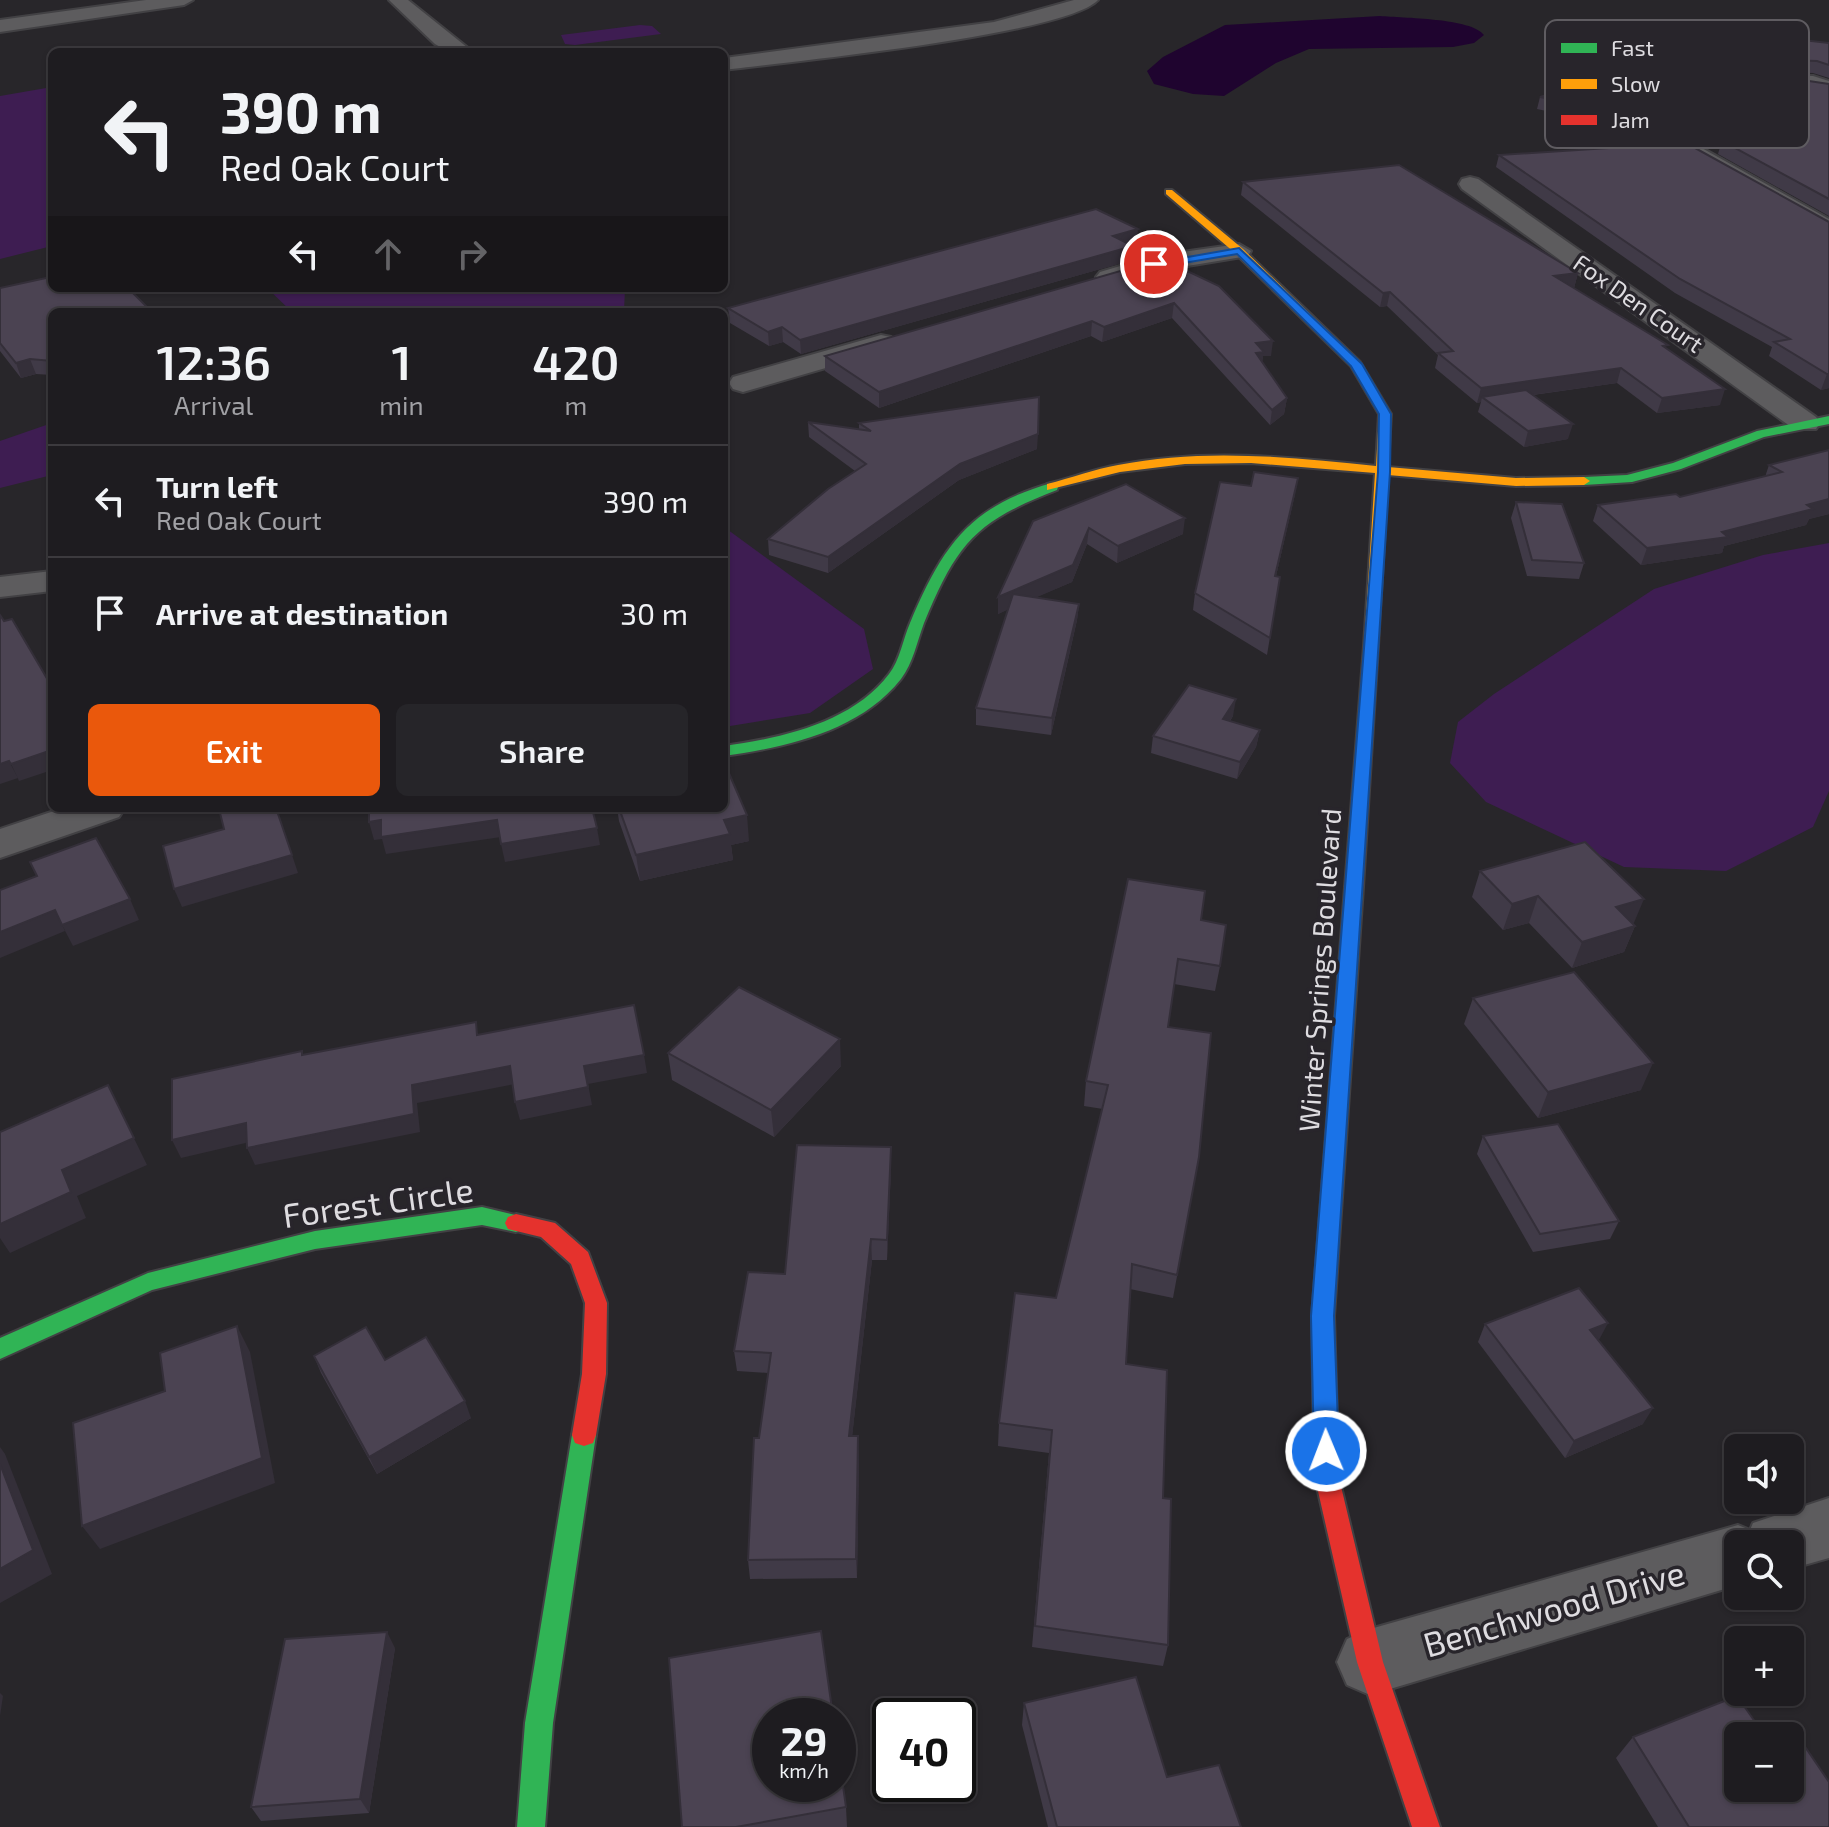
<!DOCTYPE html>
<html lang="en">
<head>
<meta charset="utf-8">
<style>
	body { margin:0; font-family:"Exo 2",sans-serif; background:#262529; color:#f1f3f6; height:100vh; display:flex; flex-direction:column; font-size:30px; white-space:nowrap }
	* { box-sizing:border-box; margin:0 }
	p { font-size:26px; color:#a1a1a5 }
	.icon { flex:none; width:44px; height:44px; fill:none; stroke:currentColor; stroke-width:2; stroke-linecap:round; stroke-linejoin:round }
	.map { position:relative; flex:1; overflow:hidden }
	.panel { position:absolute; left:48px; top:308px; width:680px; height:504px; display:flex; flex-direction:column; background:#1e1c20; border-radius:12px; box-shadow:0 2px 6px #0004,0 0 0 2px #3c3a3e }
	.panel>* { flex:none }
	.banner { position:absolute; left:48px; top:48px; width:680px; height:244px; border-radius:12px; box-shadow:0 2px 6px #0004,0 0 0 2px #3c3a3e; background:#1e1c20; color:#f1f3f6; overflow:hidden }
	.tools { position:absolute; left:1724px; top:1434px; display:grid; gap:16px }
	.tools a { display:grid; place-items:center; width:80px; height:80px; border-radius:12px; background:#1e1c20; box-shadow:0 2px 6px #0004,0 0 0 2px #3c3a3e; font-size:40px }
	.speed { position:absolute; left:752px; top:1698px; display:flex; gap:16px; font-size:40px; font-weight:700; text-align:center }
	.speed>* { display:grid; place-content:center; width:104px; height:104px; border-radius:50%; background:#1e1c20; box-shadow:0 2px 6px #0004,0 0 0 2px #3c3a3e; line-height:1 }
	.speed small { font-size:20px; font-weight:400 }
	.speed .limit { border:4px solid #111; border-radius:12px; background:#fff; color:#111 }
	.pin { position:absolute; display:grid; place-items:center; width:68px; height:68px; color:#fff; margin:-34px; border:4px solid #fff; border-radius:50%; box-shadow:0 2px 8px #0007 }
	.me { position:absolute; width:88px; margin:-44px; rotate:359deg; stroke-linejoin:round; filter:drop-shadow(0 0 6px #0008) }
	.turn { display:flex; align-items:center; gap:28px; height:168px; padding:0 40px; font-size:36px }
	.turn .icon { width:104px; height:104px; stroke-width:2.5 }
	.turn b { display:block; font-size:56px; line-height:68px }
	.lanes { display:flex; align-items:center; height:76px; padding:0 40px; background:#0003; justify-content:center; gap:40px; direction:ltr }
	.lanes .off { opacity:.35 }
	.eta { display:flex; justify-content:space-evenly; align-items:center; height:136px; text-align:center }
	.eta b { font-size:48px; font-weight:600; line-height:56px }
	.cta { display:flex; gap:16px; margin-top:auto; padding:16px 40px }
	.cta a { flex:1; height:92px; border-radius:12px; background:#ea580c; color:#fff; font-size:32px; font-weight:600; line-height:92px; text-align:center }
	.cta a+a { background:#262529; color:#f1f3f6 }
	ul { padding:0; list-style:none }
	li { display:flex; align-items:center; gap:24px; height:112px; padding:0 40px; border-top:2px solid #3c3a3e }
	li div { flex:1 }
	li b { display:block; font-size:30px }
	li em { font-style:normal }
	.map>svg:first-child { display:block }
	.green { fill:#3e1d52 }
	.water { fill:#1f042f }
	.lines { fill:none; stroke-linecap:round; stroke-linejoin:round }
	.street-casing { stroke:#424144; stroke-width:4 }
	.fast-casing { stroke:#424144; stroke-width:4 }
	.slow-casing { stroke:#424144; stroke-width:4 }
	.jam-casing { stroke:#424144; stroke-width:4 }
	.street { fill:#5d5c5e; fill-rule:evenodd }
	.fast { fill:#30b455; fill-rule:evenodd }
	.slow { fill:#ff9f0a; fill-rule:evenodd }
	.jam { fill:#e5322d; fill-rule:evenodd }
	.wall { fill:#403a47 }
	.shaded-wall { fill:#342f39 }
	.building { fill:#4b4352; stroke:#342f39; stroke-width:2 }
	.route { fill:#1a73e8; stroke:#114b97; stroke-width:2 }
	.labels { text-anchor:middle; stroke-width:7; stroke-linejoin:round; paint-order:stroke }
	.far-street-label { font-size:24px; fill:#dedce0; stroke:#28252b }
	.street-label { font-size:28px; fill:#dedce0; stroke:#28252b }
	.near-street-label { font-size:34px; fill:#dedce0; stroke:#28252b }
	.key { fill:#28252b; stroke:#5f5c61; stroke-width:2 }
	.key-label { font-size:22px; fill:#dedce0 }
</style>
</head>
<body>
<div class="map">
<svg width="1829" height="1827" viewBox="0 0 1829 1827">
	<rect width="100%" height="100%" fill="#28262a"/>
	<g class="green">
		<polygon points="640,25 652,26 661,34 575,45 565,44 561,35"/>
		<polygon points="52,87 52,246 0,259 0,96"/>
		<polygon points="267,288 625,288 624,312 292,312"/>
		<polygon points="52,423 52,475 0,488 0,441"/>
		<polygon points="724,527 864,629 873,669 810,713 724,727"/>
		<polygon points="1829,543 1829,791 1813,827 1726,871 1624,867 1486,802 1450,763 1458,722 1494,694 1654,589 1763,555"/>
	</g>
	<path class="water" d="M1380 16C1402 18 1472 18 1484 35L1474 43 1453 47 1309 49 1276 63 1224 96 1193 94 1154 84 1147 71 1163 57 1225 25Z"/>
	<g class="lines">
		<defs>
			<g id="street">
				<polygon points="146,0 193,0 184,5 0,32 0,20"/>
				<polygon points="389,0 408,0 473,52 449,52 435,44"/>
				<path d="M1074 0H1098C1065 35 786 62 724 70V58L994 22Z"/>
				<polygon points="1783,75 1813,76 1829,81 1829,94 1810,88 1785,87 1666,128 1829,219 1829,236 1645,131 1648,120"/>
				<polygon points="1470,177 1478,179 1816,417 1820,423 1816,429 1794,429 1462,189 1459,184 1462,179"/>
				<polygon points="1239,244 1251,251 1248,256 1157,271 1109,285 1096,277 1100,272 1154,256"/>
				<polygon points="881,335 891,337 895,343 891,349 743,392 733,389 729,383 733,377"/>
				<polygon points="52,571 52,591 0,597 0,577"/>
				<polygon points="63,808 125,808 119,817 0,858 0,829"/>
				<polygon points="1829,1498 1829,1558 1790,1569 1790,1544 1738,1544 1738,1585 1370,1695 1347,1685 1337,1662 1347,1639 1370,1629 1738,1525 1750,1530 1753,1523"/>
			</g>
			<g id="fast">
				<polygon points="1829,416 1829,424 1764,437 1681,469 1632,482 1584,485 1578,481 1584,477 1627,475 1673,463 1757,431"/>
				<path d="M1052 483 1058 487 1057 490C976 521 957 543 924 623 917 642 913 663 901 679 859 732 786 747 724 756V746C781 738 852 723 889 674 900 660 903 639 910 623 942 547 969 506 1052 483Z"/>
				<polygon points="1354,881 1363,887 1334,1316 1338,1454 1335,1462 1326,1465 1317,1462 1314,1454 1312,1316 1345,887"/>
				<polygon points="482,1207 524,1217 527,1223 524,1229 516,1232 482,1225 315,1249 152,1290 0,1359 0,1338 148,1273 315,1231"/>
				<polygon points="584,1424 593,1427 596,1435 553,1723 545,1827 517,1827 525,1723 572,1435 575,1427"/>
			</g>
			<path id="slow" d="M1166 190H1172L1243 249 1360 362 1391 414 1388 467 1516 478 1584 477 1590 481 1584 485 1516 486 1388 475 1378 646 1371 650 1364 646 1375 473 1251 463 1185 464 1120 472 1047 490V484C1071 478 1095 469 1118 465 1203 448 1290 457 1376 466L1379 414 1351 366 1235 253 1166 194Z"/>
			<g id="jam">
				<polygon points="1371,642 1378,646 1363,887 1354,893 1345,887 1364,646"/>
				<polygon points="516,1214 555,1223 588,1252 607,1303 606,1374 596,1435 593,1443 584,1446 575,1443 572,1435 582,1374 585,1303 571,1264 541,1237 508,1229 505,1223 508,1217"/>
				<polygon points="1326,1443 1335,1446 1338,1454 1339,1478 1383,1662 1440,1827 1412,1827 1357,1662 1315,1478 1314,1454 1317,1446"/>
			</g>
		</defs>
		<use href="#street" class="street-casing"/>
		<use href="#fast" class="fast-casing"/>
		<use href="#slow" class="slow-casing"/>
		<use href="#jam" class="jam-casing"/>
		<use href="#street" class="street"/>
		<use href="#fast" class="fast"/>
		<use href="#slow" class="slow"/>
		<use href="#jam" class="jam"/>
	</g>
	<g class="wall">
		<polygon points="1829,43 1829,78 1813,73 1782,72 1647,117 1642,131 1537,109 1540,97"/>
		<polygon points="1829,84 1829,216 1718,154 1720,147 1698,142 1673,129 1677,116"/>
		<polygon points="1499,155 1829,222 1829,388 1821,390 1769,356 1772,347 1675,293 1496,167"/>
		<polygon points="1243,182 1578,273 1574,288 1667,349 1720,405 1657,413 1617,383 1533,395 1568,439 1524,447 1478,412 1481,402 1477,403 1435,368 1438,355 1387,306 1380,307 1241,195"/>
		<polygon points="1137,243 1131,245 1133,246 1132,260 801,354 783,342 769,346 730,323 728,308"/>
		<polygon points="1162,259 1271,356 1263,356 1262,362 1287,398 1284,414 1270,425 1172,318 1102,342 1091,336 879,408 825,371 825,356"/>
		<polygon points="0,288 52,288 52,375 36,374 21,378 0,351"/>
		<polygon points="808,422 859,430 859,423 1037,449 959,480 828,573 769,555 768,539 855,471 809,437"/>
		<polygon points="1829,450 1829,514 1809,519 1806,525 1724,546 1722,553 1641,565 1593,521 1598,505 1680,497 1765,477 1769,465"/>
		<polygon points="1295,494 1276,576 1280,577 1267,655 1193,610 1195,593"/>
		<polygon points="1516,502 1584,563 1579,579 1527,576 1511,518"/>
		<polygon points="1033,521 1183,534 1117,563 1087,544 1072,582 1036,597 1079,604 1077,620 1051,735 976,725 976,708 1008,609 998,614 998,597"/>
		<polygon points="1233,716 1230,721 1260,730 1256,747 1237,779 1151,753 1153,736"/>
		<polygon points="617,808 724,808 749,841 731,845 733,860 640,881 619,821"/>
		<polygon points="1480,871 1634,925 1635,926 1624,952 1572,968 1529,923 1503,930 1472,897"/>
		<polygon points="1201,920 1220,966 1215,991 1174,984 1168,1027 1199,1157 1173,1298 1130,1289 1126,1364 1163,1498 1168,1645 1163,1666 1032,1647 1049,1453 998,1446 999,1423 1056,1298 1103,1109 1084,1106 1086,1081"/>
		<polygon points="1473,998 1641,1090 1538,1118 1464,1024"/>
		<polygon points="668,1053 841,1066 774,1137 672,1080"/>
		<polygon points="1483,1136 1619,1221 1610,1239 1533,1252 1477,1154"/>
		<polygon points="891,1168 887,1260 872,1260 852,1436 859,1456 857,1578 750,1579 748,1560 759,1438 768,1373 737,1371 734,1351 785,1274"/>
		<polygon points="1485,1324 1599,1341 1643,1424 1565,1458 1478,1342"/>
		<polygon points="314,1356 385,1360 471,1418 377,1474 321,1373"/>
		<polygon points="395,1648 369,1813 261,1821 251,1807"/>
		<polygon points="1024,1703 1167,1777 1241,1827 1048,1827 1022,1725"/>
		<polygon points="1738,1736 1829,1827 1658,1827 1616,1758 1633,1737"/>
		<polygon points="846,1807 847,1827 682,1827"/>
	</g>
	<g class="shaded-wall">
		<polygon points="1786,60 1782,72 1647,117 1642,131 1651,105"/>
		<polygon points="1138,229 1137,243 1112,250 1113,236"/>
		<polygon points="1133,246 1132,260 801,354 800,340"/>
		<polygon points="1578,273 1574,288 1554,276"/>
		<polygon points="1390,292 1387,306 1380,307 1383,293"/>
		<polygon points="1174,303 1172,318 1102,342 1104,327"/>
		<polygon points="1092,321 1091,336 879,408 879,392"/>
		<polygon points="782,327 783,342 769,346 768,332"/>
		<polygon points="1273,341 1271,356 1263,356 1262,367 1255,357 1256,343"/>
		<polygon points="30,359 36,374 21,378 16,363"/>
		<polygon points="1621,368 1617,383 1489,401 1482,397 1481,402 1477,403 1481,388"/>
		<polygon points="1827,374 1829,374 1829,388 1821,390"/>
		<polygon points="1725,389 1720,405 1657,413 1662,398"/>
		<polygon points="1287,398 1284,414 1270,425 1272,410"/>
		<polygon points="1573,424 1568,439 1524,447 1528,431"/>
		<polygon points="1038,434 1037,449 959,480 828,573 828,557 960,464"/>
		<polygon points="1298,478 1295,494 1272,593 1275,576"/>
		<polygon points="1829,499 1829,514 1809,519 1806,525 1724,546 1722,553 1641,565 1647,548 1722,532"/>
		<polygon points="1185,518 1183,534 1117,563 1118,546"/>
		<polygon points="1089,528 1087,544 1072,582 998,614 998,597"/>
		<polygon points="1079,604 1077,620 1051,735 1052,718"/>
		<polygon points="1236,699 1233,716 1220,736 1223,719"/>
		<polygon points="1260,730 1256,747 1237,779 1240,762"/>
		<polygon points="52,750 52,770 19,781 11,764"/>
		<polygon points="9,761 18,778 0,784 0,764"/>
		<polygon points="747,815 749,841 731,845 733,860 640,881 636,855 724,820"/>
		<polygon points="381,820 497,820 501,837 386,854 382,839 374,840 369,822"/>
		<polygon points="597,828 600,845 505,862 501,844"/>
		<polygon points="292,855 298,873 182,907 174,889"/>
		<polygon points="1538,896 1529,923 1503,930 1512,904"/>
		<polygon points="130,899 139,920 73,946 62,925"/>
		<polygon points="1644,899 1633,925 1616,907"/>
		<polygon points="55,910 65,931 0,958 0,932"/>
		<polygon points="1635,926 1624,952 1572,968 1582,942"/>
		<polygon points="840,1039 841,1066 774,1137 771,1110"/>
		<polygon points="644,1055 647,1073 588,1084 592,1105 520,1120 515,1102 584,1066"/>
		<polygon points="1653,1063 1641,1090 1538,1118 1548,1092"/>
		<polygon points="510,1066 515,1084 417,1103 420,1132 255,1165 247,1148 412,1085"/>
		<polygon points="108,1085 147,1165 77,1196 86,1218 10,1253 0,1238 0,1224 62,1170"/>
		<polygon points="246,1123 254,1141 181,1158 172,1140"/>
		<polygon points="891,1147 891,1168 887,1260 887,1240"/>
		<polygon points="871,1239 872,1260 850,1456 849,1436"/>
		<polygon points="1608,1323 1599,1340 1590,1330"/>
		<polygon points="237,1326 250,1352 275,1483 100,1549 82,1526"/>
		<polygon points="465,1401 471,1418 377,1474 369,1457"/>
		<polygon points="1653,1408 1643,1424 1565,1458 1574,1441"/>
		<polygon points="858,1436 859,1456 857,1578 856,1559"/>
		<polygon points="0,1447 5,1454 52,1574 0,1603"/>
		<polygon points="387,1632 395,1648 369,1813 360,1799"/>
		<polygon points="0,1693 3,1696 0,1716"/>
	</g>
	<g class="building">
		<polygon points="1738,39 1789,51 1794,39 1829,43 1829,65 1817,61 1786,60 1651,105 1646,118 1540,97"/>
		<polygon points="1789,78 1829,84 1829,199 1722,141 1732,140 1732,136 1702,130 1677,116"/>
		<polygon points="1686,143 1829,222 1829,374 1827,374 1774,342 1790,339 1680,279 1499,155"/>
		<polygon points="1399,165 1578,273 1554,276 1668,345 1663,346 1725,389 1662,398 1621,368 1481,388 1438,353 1453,351 1390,292 1383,293 1243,182"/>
		<polygon points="1096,209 1138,229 1113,236 1133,246 800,340 782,327 768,332 728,308"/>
		<polygon points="1162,259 1219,286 1273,341 1256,343 1264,352 1256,353 1287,398 1272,410 1174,303 1104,327 1092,321 879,392 825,356"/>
		<polygon points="46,278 52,278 52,288 128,288 152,312 52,312 52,361 30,359 16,363 0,343 0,288"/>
		<polygon points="1526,390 1573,424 1528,431 1482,397"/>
		<polygon points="1039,397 1038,434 960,464 828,557 768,539 828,489 866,464 808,422 871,431 859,423"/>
		<polygon points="1829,450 1829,499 1807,505 1813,509 1722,532 1728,537 1647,548 1598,505 1676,494 1680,497 1782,472 1769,465"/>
		<polygon points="1254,472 1298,478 1275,576 1280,577 1270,638 1195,593 1220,482 1251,486"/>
		<polygon points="1126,484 1185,518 1118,546 1089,528 1073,565 998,597 1033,521"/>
		<polygon points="1516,502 1562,504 1584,563 1532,560"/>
		<polygon points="1013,594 1079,604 1052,718 976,708"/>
		<polygon points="0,615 4,621 12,619 52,687 52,750 11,764 9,761 0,764"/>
		<polygon points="1189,685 1236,699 1223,719 1260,730 1240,762 1153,736"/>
		<polygon points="728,771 747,815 724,820 730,834 636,855 619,808 724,808 724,772"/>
		<polygon points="237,808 276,808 292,855 174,889 163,846 224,829 220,813"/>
		<polygon points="369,808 592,808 597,828 501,844 497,820 381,837 381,820 369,822"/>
		<polygon points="96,838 130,899 62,925 55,910 0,932 0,890 37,876 30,862"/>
		<polygon points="1585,842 1644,899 1616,907 1635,926 1582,942 1538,896 1512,904 1480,871"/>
		<polygon points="1128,879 1205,891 1201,920 1226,925 1220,966 1178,959 1168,1027 1211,1033 1199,1157 1177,1275 1132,1264 1126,1364 1167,1370 1163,1498 1171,1499 1168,1645 1035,1626 1052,1430 999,1423 1015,1293 1056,1298 1108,1085 1086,1081"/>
		<polygon points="1574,972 1653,1063 1548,1092 1473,998"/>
		<polygon points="739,987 840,1039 771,1110 668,1053"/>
		<polygon points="634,1005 644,1055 584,1066 588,1087 515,1102 510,1066 412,1085 414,1114 247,1148 246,1123 172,1140 172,1079 302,1051 302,1055 476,1022 477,1035"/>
		<polygon points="108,1085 134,1138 62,1170 71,1192 0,1224 0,1132"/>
		<polygon points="1558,1124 1619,1221 1540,1234 1483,1136"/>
		<polygon points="797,1145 891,1147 887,1240 871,1239 849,1436 858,1436 856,1559 748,1560 754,1438 759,1438 771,1353 734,1351 748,1272 785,1274"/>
		<polygon points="1579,1288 1608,1323 1590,1330 1653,1408 1574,1441 1485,1324"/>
		<polygon points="237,1326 262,1458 82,1526 73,1423 165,1391 160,1353"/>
		<polygon points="366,1327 385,1360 426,1337 465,1401 369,1457 314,1356"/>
		<polygon points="0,1464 33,1550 0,1569"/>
		<polygon points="821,1631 833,1716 770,1716 770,1784 838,1784 838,1750 846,1807 736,1827 682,1827 669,1658"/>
		<polygon points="387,1632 360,1799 251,1807 285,1639"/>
		<polygon points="1136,1677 1167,1777 1219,1765 1241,1827 1057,1827 1024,1703"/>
		<polygon points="1737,1696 1765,1736 1738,1736 1738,1788 1790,1788 1790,1736 1784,1736 1795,1732 1829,1782 1829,1827 1689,1827 1633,1737"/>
	</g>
	<polygon class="route" points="1239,248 1362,364 1391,414 1390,472 1334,1316 1339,1451 1335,1459 1326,1462 1317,1459 1314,1451 1311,1316 1378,472 1379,414 1351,366 1237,254 1154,268 1148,264"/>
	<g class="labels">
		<g class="far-street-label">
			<text transform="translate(1638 304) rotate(35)" y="8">Fox Den Court</text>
		</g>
		<g class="street-label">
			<text transform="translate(1320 970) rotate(-86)" y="10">Winter Springs Boulevard</text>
		</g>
		<g class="near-street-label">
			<text transform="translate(378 1203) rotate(-8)" y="12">Forest Circle</text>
			<text transform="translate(1554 1609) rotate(-16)" y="12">Benchwood Drive</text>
		</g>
	</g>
	<rect x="1545" y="20" width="264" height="128" rx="12" class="key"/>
	<rect x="1561" y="43" width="36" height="10" fill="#30b455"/>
	<rect x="1561" y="79" width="36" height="10" fill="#ff9f0a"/>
	<rect x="1561" y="115" width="36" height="10" fill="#e5322d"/>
	<g class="key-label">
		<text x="1611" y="56">Fast</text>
		<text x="1611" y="92">Slow</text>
		<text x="1611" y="128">Jam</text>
	</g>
</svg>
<div class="tools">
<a><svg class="icon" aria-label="sound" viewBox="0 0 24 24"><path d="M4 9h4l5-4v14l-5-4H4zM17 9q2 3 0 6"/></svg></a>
<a><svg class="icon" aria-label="search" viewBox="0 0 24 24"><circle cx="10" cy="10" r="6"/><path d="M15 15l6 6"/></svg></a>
<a>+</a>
<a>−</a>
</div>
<div class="speed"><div>29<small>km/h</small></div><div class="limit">40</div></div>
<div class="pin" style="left:1154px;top:264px;background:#d93025"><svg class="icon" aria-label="arrive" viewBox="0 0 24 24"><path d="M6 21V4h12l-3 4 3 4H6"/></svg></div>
<svg class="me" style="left:1326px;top:1451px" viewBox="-20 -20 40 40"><circle r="17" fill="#1a73e8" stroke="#fff" stroke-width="3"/><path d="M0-11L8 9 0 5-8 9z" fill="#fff"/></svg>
<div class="banner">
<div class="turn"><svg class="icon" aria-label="left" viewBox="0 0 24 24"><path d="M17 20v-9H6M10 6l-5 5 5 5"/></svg><div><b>390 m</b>Red Oak Court</div></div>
<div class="lanes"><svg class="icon" aria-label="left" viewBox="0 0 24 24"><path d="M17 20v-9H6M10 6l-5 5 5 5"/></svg><svg class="icon off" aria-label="ahead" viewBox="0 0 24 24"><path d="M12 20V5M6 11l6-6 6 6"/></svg><svg class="icon off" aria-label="right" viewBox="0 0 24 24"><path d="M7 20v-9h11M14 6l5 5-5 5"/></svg></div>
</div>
<section class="panel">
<div class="eta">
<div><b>12:36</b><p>Arrival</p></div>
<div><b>1</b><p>min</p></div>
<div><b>420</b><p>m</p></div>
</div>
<ul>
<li><svg class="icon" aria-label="left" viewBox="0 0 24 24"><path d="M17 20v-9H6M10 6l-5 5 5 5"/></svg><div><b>Turn left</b><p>Red Oak Court</p></div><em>390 m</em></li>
<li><svg class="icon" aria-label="arrive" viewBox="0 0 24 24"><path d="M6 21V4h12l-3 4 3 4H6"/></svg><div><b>Arrive at destination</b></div><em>30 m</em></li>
</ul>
<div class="cta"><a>Exit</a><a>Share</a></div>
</section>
</div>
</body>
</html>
